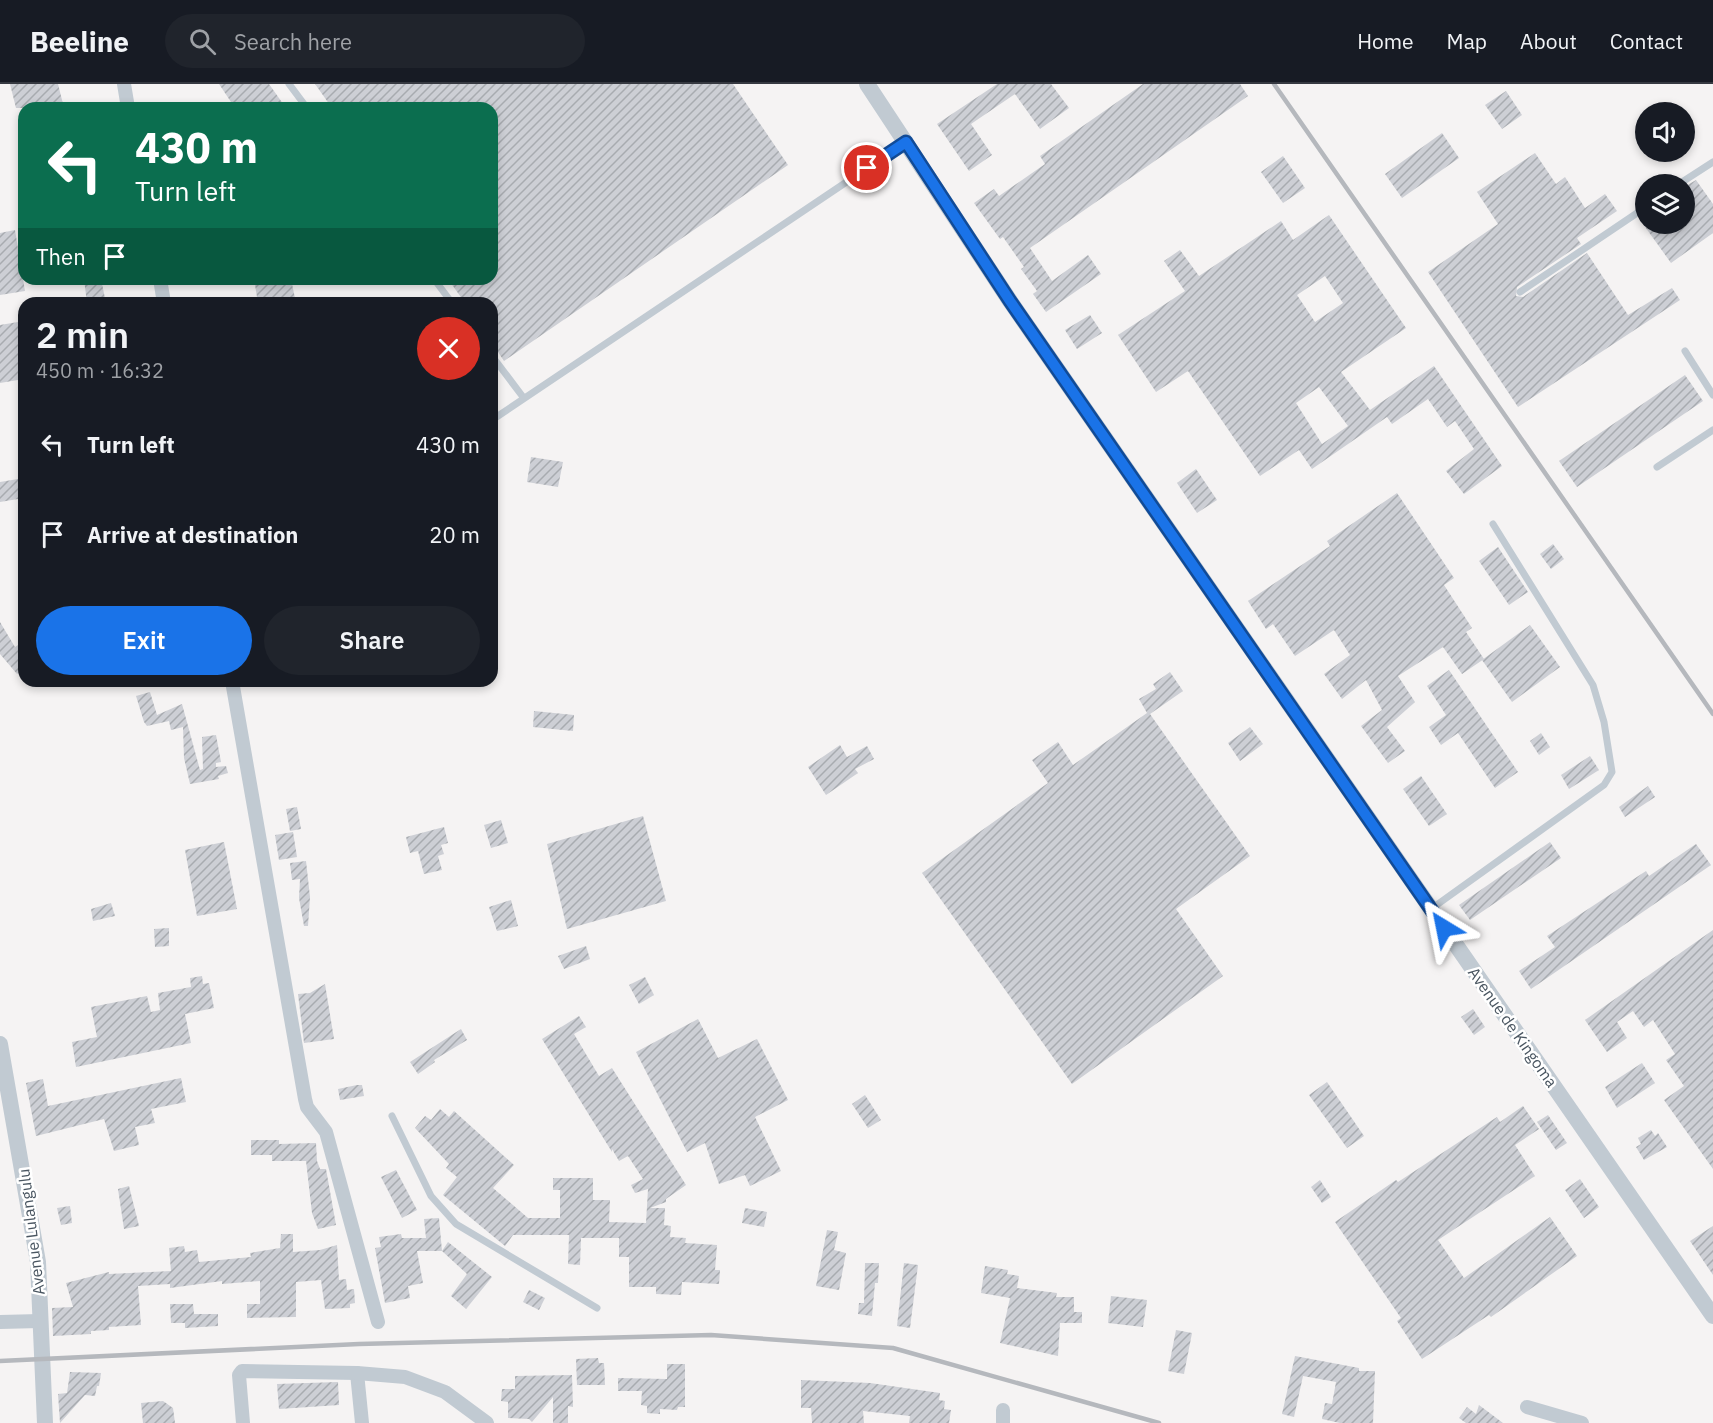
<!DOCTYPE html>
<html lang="en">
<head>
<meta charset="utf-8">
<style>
	body { margin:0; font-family:"IBM Plex Sans",sans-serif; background:#20242c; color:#f1f3f6; height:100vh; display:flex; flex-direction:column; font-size:22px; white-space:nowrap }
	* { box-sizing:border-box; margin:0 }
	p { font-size:20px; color:#9ea1a6 }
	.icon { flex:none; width:33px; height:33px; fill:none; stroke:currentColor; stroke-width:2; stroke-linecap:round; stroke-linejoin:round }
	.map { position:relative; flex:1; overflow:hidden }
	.drawer { position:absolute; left:18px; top:213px; width:480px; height:390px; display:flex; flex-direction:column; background:#171b24; border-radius:18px; box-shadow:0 3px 9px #0003 }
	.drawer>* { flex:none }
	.banner { position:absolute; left:18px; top:18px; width:480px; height:183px; border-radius:18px; box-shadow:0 3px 9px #0003; background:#0b6e4f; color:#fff; overflow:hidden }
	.tools { position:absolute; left:1635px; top:18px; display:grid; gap:12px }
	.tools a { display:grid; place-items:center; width:60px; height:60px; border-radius:50%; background:#171b24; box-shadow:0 3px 9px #0003; font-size:30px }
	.pin { position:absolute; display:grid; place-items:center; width:51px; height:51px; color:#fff; margin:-26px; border:3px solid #fff; border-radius:50%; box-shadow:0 2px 6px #0007 }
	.me { position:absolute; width:66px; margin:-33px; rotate:325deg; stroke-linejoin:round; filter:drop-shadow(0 0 4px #0008) }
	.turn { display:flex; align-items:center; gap:21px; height:126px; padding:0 18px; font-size:27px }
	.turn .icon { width:78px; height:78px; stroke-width:2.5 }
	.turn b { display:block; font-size:42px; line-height:51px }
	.then { display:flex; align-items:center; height:57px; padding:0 18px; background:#0003; gap:12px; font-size:22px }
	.round { display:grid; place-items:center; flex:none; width:63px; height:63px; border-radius:32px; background:#20242c }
	.head { display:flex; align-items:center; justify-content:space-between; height:102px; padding:0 18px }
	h1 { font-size:36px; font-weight:600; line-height:45px }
	.action { display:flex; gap:12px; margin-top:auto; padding:12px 18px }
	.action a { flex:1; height:69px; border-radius:36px; background:#1a73e8; color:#fff; font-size:24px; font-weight:600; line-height:69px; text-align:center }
	.action a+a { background:#20242c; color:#f1f3f6 }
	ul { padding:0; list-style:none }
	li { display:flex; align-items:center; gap:18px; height:90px; padding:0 18px }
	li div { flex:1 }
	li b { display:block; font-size:22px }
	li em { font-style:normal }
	header { display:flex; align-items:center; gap:36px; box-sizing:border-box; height:84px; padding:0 30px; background:#171b24; border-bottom:2px solid #363941 }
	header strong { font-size:28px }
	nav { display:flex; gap:33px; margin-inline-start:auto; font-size:21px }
	.search { width:420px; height:54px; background:#20242c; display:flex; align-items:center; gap:15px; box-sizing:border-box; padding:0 21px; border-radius:33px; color:#9ea1a6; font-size:22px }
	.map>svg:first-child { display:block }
	.building { fill:url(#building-hatch); fill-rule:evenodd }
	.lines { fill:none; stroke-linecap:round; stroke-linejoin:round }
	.service { stroke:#c1cad2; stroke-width:7 }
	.minor { stroke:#c1cad2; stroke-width:14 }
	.tertiary { stroke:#c1cad2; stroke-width:16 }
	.rail { stroke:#b5b8bd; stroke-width:4.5 }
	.route-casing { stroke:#114b97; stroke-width:15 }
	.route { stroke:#1a73e8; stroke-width:10 }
	.labels { text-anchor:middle; stroke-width:5; stroke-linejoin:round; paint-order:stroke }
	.street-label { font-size:16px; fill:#4a5661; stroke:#fff }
</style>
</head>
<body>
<header>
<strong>Beeline</strong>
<div class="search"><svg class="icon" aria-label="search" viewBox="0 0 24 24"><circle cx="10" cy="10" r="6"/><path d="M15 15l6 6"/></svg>Search here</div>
<nav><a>Home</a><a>Map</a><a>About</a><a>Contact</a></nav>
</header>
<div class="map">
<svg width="1713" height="1339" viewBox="0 0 1713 1339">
	<defs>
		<pattern id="building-hatch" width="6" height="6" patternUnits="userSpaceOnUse" patternTransform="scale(1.5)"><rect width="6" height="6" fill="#cdcfd5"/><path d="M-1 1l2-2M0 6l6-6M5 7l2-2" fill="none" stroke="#a8abb0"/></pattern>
	</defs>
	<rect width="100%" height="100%" fill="#f5f3f3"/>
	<g class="building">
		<polygon points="10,0 58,0 64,24 16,24"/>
		<polygon points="219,0 269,0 286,24 235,24"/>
		<polygon points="315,0 733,0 788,81 504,277 492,259 492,219 465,219 448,195 492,195 492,24 332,24"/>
		<polygon points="997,0 1051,0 1069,24 1040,45 1015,10 971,40 992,71 969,87 937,40"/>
		<polygon points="1143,0 1240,0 1248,12 1030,164 1052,197 1088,171 1101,190 1046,228 1033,210 1037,207 1021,185 1024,183 1003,153 1000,155 974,119 994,105 999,112 1045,80 1040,72"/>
		<polygon points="1506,7 1522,31 1502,45 1485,21"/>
		<polygon points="1442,49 1459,74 1402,114 1385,90"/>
		<polygon points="1535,69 1556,100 1565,93 1585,124 1605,110 1617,127 1577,154 1581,160 1517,203 1516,212 1523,213 1587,169 1628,231 1672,204 1680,216 1518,323 1428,188 1498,140 1477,108"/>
		<polygon points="1283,72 1305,104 1283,119 1261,88"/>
		<polygon points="1696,96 1713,120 1713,149 1671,179 1643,140 1684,140 1684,103"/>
		<path d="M1329 131 1406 244 1341 288 1370 326 1434 282 1502 382 1464 410 1446 387 1474 365 1455 337 1447 343 1428 315 1392 340 1387 333 1312 385 1299 366 1260 392 1188 287 1156 308 1118 251 1185 207 1164 177 1180 166 1199 192 1281 137 1293 156ZM1325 192 1343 219 1315 238 1297 211ZM1319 303 1348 342 1322 360 1296 319Z"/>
		<polygon points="15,146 25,207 0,211 0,149"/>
		<polygon points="84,195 101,195 106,219 87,219"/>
		<polygon points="254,195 291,195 296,219 258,219"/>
		<polygon points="1090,231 1102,249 1077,265 1065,246"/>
		<polygon points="24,237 24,295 0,299 0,241"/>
		<polygon points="1685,291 1703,317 1577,403 1559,377"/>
		<polygon points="531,373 563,378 558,403 527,398"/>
		<polygon points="1196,385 1217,416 1197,429 1177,399"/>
		<polygon points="24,394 24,414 0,418 0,398"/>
		<polygon points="1397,409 1454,494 1444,501 1472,544 1466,548 1484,575 1462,590 1443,563 1398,592 1415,618 1387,643 1405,667 1388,679 1361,642 1382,626 1366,596 1342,615 1324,590 1350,571 1334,546 1295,572 1273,540 1266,545 1248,517 1330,462 1327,457"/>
		<polygon points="1553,460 1564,475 1551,485 1540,470"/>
		<polygon points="1498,463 1528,508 1509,521 1479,477"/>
		<polygon points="0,538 15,563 24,557 24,583 17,590 0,570"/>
		<polygon points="1530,541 1560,583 1512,618 1482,576"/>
		<polygon points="1449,586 1518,688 1495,704 1458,649 1441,661 1429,643 1446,631 1427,602"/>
		<polygon points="1170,588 1183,607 1150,630 1250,772 1176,825 1223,892 1072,1000 922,789 1048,699 1032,676 1058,658 1073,681 1147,629 1139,615 1156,605 1153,600"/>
		<polygon points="150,608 157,631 182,620 200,686 203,685 202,653 216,651 221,678 216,679 216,683 226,682 228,689 218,692 219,695 190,700 184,674 183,643 171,646 169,637 147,642 144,638 136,612"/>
		<polygon points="534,627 574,631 573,647 533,643"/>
		<polygon points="1250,643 1263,660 1240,677 1228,659"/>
		<polygon points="1541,649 1550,663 1539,671 1530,657"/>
		<polygon points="840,661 847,673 867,662 874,675 855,685 858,689 826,711 808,683"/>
		<polygon points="1590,672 1599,686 1569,705 1561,691"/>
		<polygon points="1421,692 1447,730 1429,742 1403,705"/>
		<polygon points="1648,702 1655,713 1625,733 1619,723"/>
		<polygon points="297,723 301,745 290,747 286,725"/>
		<polygon points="643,732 666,817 567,845 547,760"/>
		<polygon points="501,736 508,759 491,764 484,741"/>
		<polygon points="444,743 448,759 441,761 444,770 438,772 442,786 424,790 418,767 410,769 406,753"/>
		<polygon points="293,748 297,773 279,776 275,751"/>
		<polygon points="224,758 237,825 197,832 185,766"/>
		<polygon points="1550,758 1561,774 1470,836 1459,821"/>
		<polygon points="1696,760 1711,781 1531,905 1519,887 1555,863 1547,852 1646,787 1649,792"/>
		<polygon points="306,777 310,813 308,842 304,842 299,814 300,795 292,796 290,779"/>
		<polygon points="511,816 518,842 497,847 489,823"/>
		<polygon points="111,819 115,832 93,837 91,825"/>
		<polygon points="169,844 169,862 155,863 154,845"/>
		<polygon points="1713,846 1713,1085 1664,1016 1684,1002 1666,976 1675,970 1653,936 1644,943 1633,927 1617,938 1627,954 1607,968 1585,936"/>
		<polygon points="586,862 590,875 564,885 558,872"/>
		<polygon points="202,892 203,900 209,899 214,924 185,930 191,959 76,983 72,958 97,953 91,923 147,912 151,928 160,926 158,909 191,903 190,894"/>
		<polygon points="645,893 654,911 639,920 629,901"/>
		<polygon points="325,900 334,955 304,959 298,910 310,909"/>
		<polygon points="1473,925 1485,943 1474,951 1461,933"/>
		<polygon points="579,932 586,943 574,950 599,992 612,984 686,1101 666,1115 666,1118 650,1124 665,1124 664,1141 671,1142 670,1153 686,1154 685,1159 717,1161 715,1186 720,1186 719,1200 682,1198 681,1211 656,1210 656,1203 629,1203 629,1173 619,1173 619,1154 581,1154 580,1181 568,1180 569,1151 513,1151 505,1162 443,1111 457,1093 446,1084 449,1080 415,1044 425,1032 431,1036 440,1025 449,1033 454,1027 514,1081 493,1104 528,1134 560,1134 560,1106 553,1106 553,1094 593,1094 593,1116 610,1116 609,1138 646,1139 648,1105 635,1109 631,1101 643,1095 628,1072 619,1077 612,1065 612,1068 542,955"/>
		<polygon points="698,935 718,974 757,955 788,1016 755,1033 781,1087 750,1102 745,1091 719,1100 705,1059 687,1068 636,968"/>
		<polygon points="461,945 467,956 434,976 435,978 418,990 410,978"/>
		<polygon points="1642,979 1655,999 1617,1024 1605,1003"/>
		<polygon points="181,994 186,1018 151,1025 155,1039 135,1043 139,1061 114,1067 104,1035 36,1052 26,999 43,995 48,1022"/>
		<polygon points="1327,998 1364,1052 1347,1064 1309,1011"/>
		<polygon points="357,1001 362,1001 364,1012 340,1016 338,1005"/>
		<polygon points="865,1011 881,1036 868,1044 852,1020"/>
		<polygon points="1523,1022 1539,1045 1515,1061 1535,1092 1438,1156 1464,1194 1550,1133 1577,1172 1491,1233 1489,1231 1422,1275 1397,1237 1401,1234 1335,1138 1396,1096 1398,1098 1497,1033 1500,1038"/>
		<polygon points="1548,1031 1567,1059 1556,1066 1537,1038"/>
		<polygon points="1651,1046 1655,1052 1658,1049 1667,1063 1644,1076 1636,1063 1641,1060 1638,1054"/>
		<polygon points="251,1056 279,1056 279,1060 316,1059 317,1077 320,1085 326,1085 336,1141 318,1145 312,1129 306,1077 272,1077 272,1071 251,1071"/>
		<polygon points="396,1086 417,1126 402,1134 381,1093"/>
		<polygon points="1580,1095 1599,1123 1584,1134 1565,1106"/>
		<polygon points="1320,1096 1331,1113 1322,1119 1311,1103"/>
		<polygon points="129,1102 139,1142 124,1145 118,1105"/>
		<polygon points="70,1122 72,1139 61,1141 57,1124"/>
		<polygon points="745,1124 767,1128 764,1143 742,1139"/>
		<polygon points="439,1134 442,1167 448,1158 492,1193 466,1225 451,1212 467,1190 442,1167 417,1167 423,1199 408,1202 410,1214 385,1219 375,1164 381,1163 379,1153 401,1150 402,1154 426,1154 424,1135"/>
		<polygon points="1713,1142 1713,1191 1690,1157"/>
		<polygon points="827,1146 838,1148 834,1166 846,1169 839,1206 816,1202"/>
		<polygon points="281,1150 293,1150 293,1168 320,1166 337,1161 339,1196 346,1195 347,1206 354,1205 355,1219 350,1220 350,1224 325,1225 321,1196 296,1198 296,1233 247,1234 247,1220 260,1220 260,1197 222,1200 222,1197 170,1204 170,1200 138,1202 141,1241 109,1243 109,1246 91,1247 91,1250 53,1252 52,1224 73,1223 66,1199 109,1188 109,1190 171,1187 169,1164 184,1162 185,1168 197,1166 199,1178 251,1173 250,1169 280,1164"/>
		<polygon points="865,1179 879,1179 878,1199 875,1199 872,1232 858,1230 859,1219 864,1219"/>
		<polygon points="904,1179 918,1181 910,1244 897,1242"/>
		<polygon points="985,1182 1008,1186 1007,1190 1019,1192 1017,1204 1057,1209 1056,1213 1074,1213 1074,1228 1082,1228 1082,1239 1060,1239 1058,1272 1000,1259 1010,1214 981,1209"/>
		<polygon points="529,1206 545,1214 539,1226 523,1218"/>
		<polygon points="1111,1212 1147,1216 1143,1243 1108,1239"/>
		<polygon points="170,1220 193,1220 194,1230 218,1230 218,1242 185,1244 185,1239 171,1239"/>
		<polygon points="1176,1246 1192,1249 1184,1290 1168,1287"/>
		<polygon points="1295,1272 1359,1284 1359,1287 1375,1287 1373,1339 1340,1339 1322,1335 1325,1319 1332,1320 1336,1298 1303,1292 1294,1333 1282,1330"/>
		<polygon points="598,1274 599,1279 604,1279 605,1301 577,1301 576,1275"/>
		<polygon points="667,1280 685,1280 685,1323 678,1323 677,1326 660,1325 660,1330 647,1329 647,1322 641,1321 642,1307 618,1307 618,1294 667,1295"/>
		<polygon points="70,1288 101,1289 99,1302 97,1302 95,1312 85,1311 60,1339 58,1310 67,1309"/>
		<polygon points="572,1291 573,1323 568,1322 568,1339 553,1339 553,1313 532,1338 529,1335 508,1334 508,1318 501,1317 502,1305 515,1305 515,1292"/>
		<polygon points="801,1296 870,1299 940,1309 939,1316 945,1317 944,1325 951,1326 949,1339 909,1339 910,1332 863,1327 864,1339 812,1339 811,1324 801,1324"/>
		<polygon points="338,1298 339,1321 279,1325 277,1300"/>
		<polygon points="163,1317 173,1324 175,1339 143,1339 141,1319"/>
		<polygon points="1479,1321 1503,1339 1466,1339 1459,1334 1467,1323 1476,1330"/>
	</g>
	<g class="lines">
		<g class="service">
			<polyline points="289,0 307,24"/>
			<polyline points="1679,100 1713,78"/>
			<polyline points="434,195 452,219"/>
			<polyline points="1520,208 1646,123"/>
			<polyline points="1685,267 1713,311"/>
			<polyline points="492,272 523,313"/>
			<polyline points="492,336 906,58"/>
			<polyline points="1657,383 1713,346"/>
			<polyline points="1431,825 1604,701 1612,688 1604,638 1593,601 1493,440"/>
			<polyline points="392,1032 431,1112 456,1140 597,1224"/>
		</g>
		<g class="minor">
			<polyline points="124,0 128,24"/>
			<polyline points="160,195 164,219"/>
			<polyline points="232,597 305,1015 307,1023 326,1048 378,1238"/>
			<polyline points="0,1238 40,1237"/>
			<polyline points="357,1289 362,1339"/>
			<polyline points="1527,1323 1582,1339"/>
			<polyline points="243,1339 239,1291 242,1287 357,1289 405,1293 445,1308 487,1339"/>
			<polyline points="1003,1339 1003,1326"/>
		</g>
		<g class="tertiary">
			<polyline points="867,0 1010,217 1713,1232"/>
			<polyline points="0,960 38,1178 45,1339"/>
		</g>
		<g class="rail">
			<polyline points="1274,0 1713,630"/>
			<polyline points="0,1277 359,1260 711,1251 893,1264 1159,1339"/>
		</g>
	</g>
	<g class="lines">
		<defs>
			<polyline id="route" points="867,84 906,58 1010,217 1444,844"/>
		</defs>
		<use href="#route" class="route-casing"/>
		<use href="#route" class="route"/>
	</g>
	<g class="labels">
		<g class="street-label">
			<text transform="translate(1513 943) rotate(55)" y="6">Avenue de Kingoma</text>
			<text transform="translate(31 1148) rotate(-97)" y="6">Avenue Lulangulu</text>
		</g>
	</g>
</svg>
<div class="tools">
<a><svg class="icon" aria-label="sound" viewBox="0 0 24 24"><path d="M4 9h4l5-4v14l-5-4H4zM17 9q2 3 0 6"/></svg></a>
<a><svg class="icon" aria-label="layers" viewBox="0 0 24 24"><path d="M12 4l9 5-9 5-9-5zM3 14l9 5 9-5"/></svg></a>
</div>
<div class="pin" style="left:867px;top:84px;background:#d93025"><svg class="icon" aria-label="arrive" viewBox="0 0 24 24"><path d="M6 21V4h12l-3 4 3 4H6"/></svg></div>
<svg class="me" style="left:1444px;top:844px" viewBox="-20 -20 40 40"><path d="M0-17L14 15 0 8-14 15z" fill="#1a73e8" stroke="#fff" stroke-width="4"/></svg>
<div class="banner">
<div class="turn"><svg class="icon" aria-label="left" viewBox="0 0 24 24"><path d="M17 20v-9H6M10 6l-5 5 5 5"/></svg><div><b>430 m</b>Turn left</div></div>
<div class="then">Then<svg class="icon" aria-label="arrive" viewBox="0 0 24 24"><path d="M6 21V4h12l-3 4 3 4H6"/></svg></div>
</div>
<section class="drawer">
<div class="head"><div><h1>2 min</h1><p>450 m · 16:32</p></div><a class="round" style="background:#d93025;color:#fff"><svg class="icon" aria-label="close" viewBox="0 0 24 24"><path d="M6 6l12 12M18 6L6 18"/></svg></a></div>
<ul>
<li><svg class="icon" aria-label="left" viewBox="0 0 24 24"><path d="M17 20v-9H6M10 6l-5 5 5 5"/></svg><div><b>Turn left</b></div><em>430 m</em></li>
<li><svg class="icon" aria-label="arrive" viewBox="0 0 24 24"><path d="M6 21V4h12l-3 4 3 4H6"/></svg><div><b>Arrive at destination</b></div><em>20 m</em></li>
</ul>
<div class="action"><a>Exit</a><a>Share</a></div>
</section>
</div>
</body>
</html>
